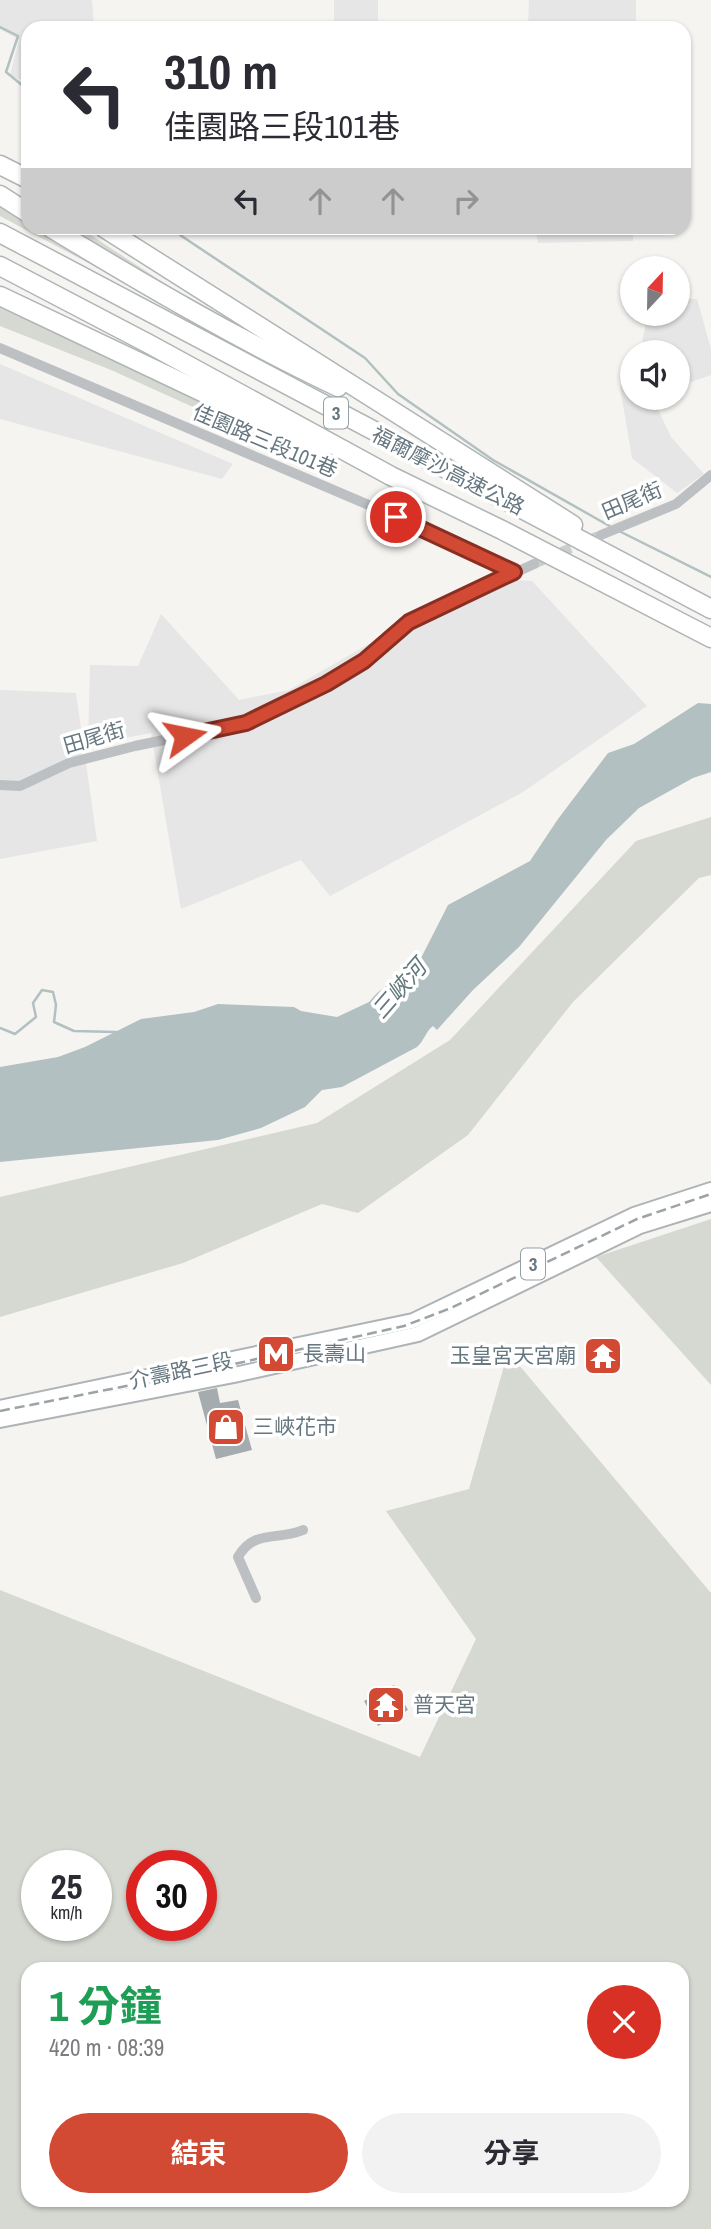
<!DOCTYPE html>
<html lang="zh-TW">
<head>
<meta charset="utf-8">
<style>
	body { margin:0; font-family:"Archivo Narrow","Noto Sans TC",sans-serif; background:#f2f2f3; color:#2b2b33; height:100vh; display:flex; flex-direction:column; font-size:26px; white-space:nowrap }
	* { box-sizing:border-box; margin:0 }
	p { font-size:23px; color:#7c7c81 }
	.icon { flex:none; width:38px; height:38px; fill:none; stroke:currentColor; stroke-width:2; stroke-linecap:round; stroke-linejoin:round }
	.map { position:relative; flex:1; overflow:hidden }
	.sheet { position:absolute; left:21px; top:1962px; width:668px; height:245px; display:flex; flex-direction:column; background:#fff; border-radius:21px; box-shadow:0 2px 5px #0004 }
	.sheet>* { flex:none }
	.guide { position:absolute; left:21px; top:21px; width:670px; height:214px; border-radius:21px; box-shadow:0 2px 5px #0004; background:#fff; color:#2b2b33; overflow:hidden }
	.needle { width:46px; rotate:22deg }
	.buttons { position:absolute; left:620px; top:256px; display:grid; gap:14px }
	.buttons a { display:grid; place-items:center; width:70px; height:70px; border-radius:50%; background:#fff; box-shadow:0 2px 5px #0004; font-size:35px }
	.speed { position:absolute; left:21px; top:1850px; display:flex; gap:14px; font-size:35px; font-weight:700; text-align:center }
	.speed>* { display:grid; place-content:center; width:91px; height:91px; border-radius:50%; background:#fff; box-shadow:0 2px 5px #0004; line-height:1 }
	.speed small { font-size:18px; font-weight:400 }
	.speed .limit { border:10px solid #d22; background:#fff; color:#111 }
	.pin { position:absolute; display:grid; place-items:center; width:60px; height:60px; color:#fff; margin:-30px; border:4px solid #fff; border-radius:50%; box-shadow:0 2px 7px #0007 }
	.me { position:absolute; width:77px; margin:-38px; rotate:78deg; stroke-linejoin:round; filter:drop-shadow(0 0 5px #0008) }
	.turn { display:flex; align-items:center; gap:24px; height:147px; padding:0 28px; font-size:32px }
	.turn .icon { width:91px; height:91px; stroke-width:2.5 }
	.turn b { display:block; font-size:49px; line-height:60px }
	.lanes { display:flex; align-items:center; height:66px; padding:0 28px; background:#0003; justify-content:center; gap:35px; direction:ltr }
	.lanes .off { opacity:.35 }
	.round { display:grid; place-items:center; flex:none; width:74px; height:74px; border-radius:37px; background:#f2f2f3 }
	.summary { display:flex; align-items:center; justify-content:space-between; height:119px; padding:0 28px }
	h1 { font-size:42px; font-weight:700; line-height:52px; color:#1e9e55 }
	.cta { display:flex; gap:14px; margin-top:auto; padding:14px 28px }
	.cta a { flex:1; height:80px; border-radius:42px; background:#d24934; color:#fff; font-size:28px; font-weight:700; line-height:80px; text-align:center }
	.cta a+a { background:#f2f2f3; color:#2b2b33 }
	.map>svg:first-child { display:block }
	.built { fill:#e5e6e5 }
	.green { fill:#d5d9d1; fill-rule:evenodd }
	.water { fill:#b2c0c2 }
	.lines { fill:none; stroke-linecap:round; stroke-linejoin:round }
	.stream { stroke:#b2c0c2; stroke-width:2.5 }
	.building { fill:#a4acb0 }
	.street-tunnel { stroke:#cacecf; stroke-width:10; stroke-dasharray:10 5; stroke-linecap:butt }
	.primary-casing { stroke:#adb3b6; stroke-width:18 }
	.highway-casing { stroke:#afb4b6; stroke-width:21 }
	.street { stroke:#bcc0c3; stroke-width:10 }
	.primary { stroke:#fff; stroke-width:14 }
	.highway { stroke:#fff; stroke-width:18 }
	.rail { stroke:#9ca3a7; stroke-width:2.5; stroke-dasharray:10 5; stroke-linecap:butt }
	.route-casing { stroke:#882f22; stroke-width:18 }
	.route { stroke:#d24934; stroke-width:12 }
	.labels { text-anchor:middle; stroke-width:7; stroke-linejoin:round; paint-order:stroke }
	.shield { fill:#fff; stroke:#94a0a6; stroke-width:2 }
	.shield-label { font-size:19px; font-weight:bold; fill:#667780 }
	.street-label { font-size:21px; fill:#667780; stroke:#fff }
	.poi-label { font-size:21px; fill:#667780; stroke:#fff; text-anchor:start }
	.water-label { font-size:23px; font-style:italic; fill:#62787c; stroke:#fff }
</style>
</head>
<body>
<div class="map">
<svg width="711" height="2229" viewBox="0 0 711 2229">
	<rect width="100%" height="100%" fill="#f5f4f1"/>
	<g class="built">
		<polygon points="0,0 92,0 94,28 28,28 28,83 10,75 19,40 0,29"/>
		<rect x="334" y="0" width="44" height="28"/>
		<polygon points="529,0 636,0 636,28 528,28"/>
		<polygon points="594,228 633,228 633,241 538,243 536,233"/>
		<polygon points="677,298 697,299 711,349 711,375 677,387 677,352 640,352 648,313 677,313"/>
		<polygon points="0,364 233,464 222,479 0,419"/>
		<polygon points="632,376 632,397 652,397 671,437 704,474 677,493 632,458 620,387"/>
		<polygon points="483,578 532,581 647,706 523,792 330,896 301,860 181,909 151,733 88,745 90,665 138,666 161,614 239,700 289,690"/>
		<polygon points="0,690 76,693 97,841 0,859"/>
	</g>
	<g class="green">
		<polygon points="0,207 28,224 28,228 34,228 107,273 0,216"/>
		<polygon points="61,228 80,228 190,300"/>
		<polygon points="0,308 150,375 284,448 111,370 0,326"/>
		<polygon points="711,817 711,875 699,878 573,1002 468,1135 358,1213 322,1204 183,1263 0,1317 0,1197 317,1123 450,1040 636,841"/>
		<polygon points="711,1219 711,1385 596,1257"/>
		<path d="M508 1352 711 1593V2229H0V1590L420 1757 476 1639 386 1511 469 1489ZM37 1866H96V1925H37ZM142 1866H201V1925H142ZM28 1969H682V2200H28Z"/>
	</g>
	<path class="water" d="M698 703 711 704V772L693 778 639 808 606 840 519 947 473 990 437 1030 433 1026C426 1031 424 1041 417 1047L342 1087 322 1090 305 1107 261 1128 218 1140 0 1162V1067L58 1057 85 1047 141 1019 194 1012 218 1004 294 1007 301 1011 337 1017 369 1002 377 993 420 960 448 905 530 861 558 819 608 753 634 744Z"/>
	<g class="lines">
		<g class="stream">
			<polyline points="0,27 18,36 6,72 28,90"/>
			<polyline points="178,228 180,235 365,358 398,394 493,460 613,528"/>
			<polyline points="619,531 711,577"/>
			<polyline points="0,1028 15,1034 36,1017 33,1003 42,990 53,992 56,1005 54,1022 74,1031 116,1032"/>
		</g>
	</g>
	<g class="building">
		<polygon points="217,1388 220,1403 238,1400 252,1450 216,1459 198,1392"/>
		<polygon points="394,1685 408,1710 378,1726 364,1701"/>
	</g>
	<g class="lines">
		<polyline class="street-tunnel" points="534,564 601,535"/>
		<defs>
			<g id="primary">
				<polyline points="0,1408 413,1321 634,1215 711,1190"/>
				<polyline points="0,1420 234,1375 418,1334 640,1226 711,1204"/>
			</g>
			<g id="highway">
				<polyline points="0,165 28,179"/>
				<polyline points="0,195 28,213"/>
				<path d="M51 228C145 285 239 340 338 387"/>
				<polyline points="104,228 573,525"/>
				<polyline points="0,233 711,609"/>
				<polyline points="0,266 149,344 391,476 502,530 711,638"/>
				<polyline points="0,296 322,449"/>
			</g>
		</defs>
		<use href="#primary" class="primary-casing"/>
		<use href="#highway" class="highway-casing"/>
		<g class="street">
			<polyline points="0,348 418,526 514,572"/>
			<polyline points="601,535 676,504 711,475"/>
			<polyline points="0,785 20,786 69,763 135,746 246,723 326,684 364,661 409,622 534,564"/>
			<path d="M256 1598 238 1557C254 1529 277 1541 303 1530"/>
		</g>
		<use href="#primary" class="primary"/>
		<use href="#highway" class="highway"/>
		<polyline class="rail" points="0,1411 212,1369 404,1326 451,1308 637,1219 711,1194"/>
	</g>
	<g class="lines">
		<defs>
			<polyline id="route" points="185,736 246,723 326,684 364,661 409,622 514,572 396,517"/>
		</defs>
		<use href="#route" class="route-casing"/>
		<use href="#route" class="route"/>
	</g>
	<defs>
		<symbol id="metro-square" viewBox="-11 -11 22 22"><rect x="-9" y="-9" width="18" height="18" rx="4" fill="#d24934" stroke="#fff"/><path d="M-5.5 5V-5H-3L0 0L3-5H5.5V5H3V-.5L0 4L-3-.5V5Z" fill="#fff"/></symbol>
		<symbol id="temple-square" viewBox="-11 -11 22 22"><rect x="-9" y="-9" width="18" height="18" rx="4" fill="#d24934" stroke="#fff"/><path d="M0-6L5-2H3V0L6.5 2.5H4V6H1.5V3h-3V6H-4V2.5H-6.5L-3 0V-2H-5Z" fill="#fff"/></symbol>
		<symbol id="shop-square" viewBox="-11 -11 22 22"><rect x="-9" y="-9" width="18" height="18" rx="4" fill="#d24934" stroke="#fff"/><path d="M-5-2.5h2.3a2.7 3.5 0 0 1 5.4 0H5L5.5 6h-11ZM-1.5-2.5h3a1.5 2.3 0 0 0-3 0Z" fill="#fff"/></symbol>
	</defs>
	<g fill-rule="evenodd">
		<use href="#metro-square" x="254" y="1332" width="44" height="44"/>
		<use href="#temple-square" x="581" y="1334" width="44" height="44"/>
		<use href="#shop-square" x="204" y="1405" width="44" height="44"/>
		<use href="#temple-square" x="364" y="1683" width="44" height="44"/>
	</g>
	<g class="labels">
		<g class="shield">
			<rect x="324" y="397.5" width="24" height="31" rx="5"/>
			<rect x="521" y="1248.5" width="24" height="31" rx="5"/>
		</g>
		<g class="shield-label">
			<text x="336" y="420">3</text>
			<text x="533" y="1271">3</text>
		</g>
		<g class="street-label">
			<text transform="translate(265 441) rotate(23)" y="7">佳園路三段101巷</text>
			<text transform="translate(448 471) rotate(27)" y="7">福爾摩沙高速公路</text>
			<text transform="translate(632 501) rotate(-23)" y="7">田尾街</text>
			<text transform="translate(94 738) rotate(-16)" y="7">田尾街</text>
			<text transform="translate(181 1371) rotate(-12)" y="7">介壽路三段</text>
		</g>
		<g class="poi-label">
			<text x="303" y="1361">長壽山</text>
			<text x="576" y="1363" text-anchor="end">玉皇宮天宮廟</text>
			<text x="253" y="1434">三峽花市</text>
			<text x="413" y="1712">普天宮</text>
		</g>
		<g class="water-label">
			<text transform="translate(399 989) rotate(-49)" y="8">三峽河</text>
		</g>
	</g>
</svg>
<div class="buttons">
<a><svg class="needle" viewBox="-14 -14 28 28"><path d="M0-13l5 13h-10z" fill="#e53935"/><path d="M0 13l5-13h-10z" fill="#7c7c81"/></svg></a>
<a><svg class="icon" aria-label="sound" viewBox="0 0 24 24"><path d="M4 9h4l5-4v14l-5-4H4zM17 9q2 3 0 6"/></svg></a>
</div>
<div class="speed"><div>25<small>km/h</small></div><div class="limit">30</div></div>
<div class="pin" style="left:396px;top:517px;background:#d93025"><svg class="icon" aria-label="arrive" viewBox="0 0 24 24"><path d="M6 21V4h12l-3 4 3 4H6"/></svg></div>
<svg class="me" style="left:185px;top:736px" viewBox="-20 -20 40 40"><path d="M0-17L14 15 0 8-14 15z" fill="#d24934" stroke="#fff" stroke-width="4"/></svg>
<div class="guide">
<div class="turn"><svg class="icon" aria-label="left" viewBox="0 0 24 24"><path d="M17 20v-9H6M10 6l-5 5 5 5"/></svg><div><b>310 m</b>佳園路三段101巷</div></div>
<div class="lanes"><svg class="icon" aria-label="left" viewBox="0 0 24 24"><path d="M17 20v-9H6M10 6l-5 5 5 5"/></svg><svg class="icon off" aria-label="ahead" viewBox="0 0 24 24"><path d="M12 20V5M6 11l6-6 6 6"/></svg><svg class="icon off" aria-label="ahead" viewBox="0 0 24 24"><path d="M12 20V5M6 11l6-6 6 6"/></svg><svg class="icon off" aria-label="right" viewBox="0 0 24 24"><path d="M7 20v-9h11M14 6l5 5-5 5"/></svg></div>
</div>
<section class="sheet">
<div class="summary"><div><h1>1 分鐘</h1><p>420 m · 08:39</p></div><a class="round" style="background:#d93025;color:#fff"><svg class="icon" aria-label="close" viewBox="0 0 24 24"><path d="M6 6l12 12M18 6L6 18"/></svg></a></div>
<div class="cta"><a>結束</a><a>分享</a></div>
</section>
</div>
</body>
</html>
